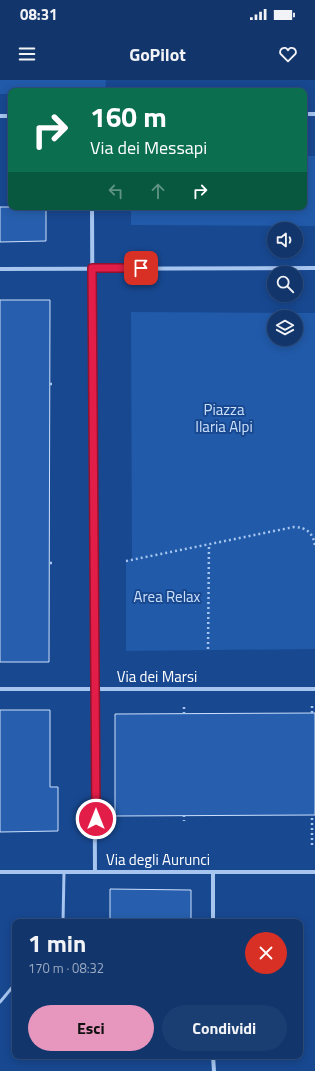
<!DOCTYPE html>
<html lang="it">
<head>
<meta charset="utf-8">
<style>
	body { margin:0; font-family:"Titillium Web",sans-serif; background:#1b3e72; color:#f1f3f6; height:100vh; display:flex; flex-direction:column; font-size:15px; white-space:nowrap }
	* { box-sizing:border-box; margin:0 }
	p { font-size:13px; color:#9cabc2 }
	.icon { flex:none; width:22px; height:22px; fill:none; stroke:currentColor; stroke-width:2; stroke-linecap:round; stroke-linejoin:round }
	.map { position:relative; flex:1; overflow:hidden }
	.sheet { position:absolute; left:12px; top:839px; width:291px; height:140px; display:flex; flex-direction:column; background:#12366c; border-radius:8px; box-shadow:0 2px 10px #0003,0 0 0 1px #31507f }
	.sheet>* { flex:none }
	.hud { position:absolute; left:8px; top:8px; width:299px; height:122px; border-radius:8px; box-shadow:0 2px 10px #0003,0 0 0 1px #31507f; background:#0b6e4f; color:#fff; overflow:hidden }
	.buttons { position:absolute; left:267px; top:142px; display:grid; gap:8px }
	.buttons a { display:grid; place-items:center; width:36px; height:36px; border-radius:50%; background:#12366c; box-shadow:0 2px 10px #0003,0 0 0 1px #31507f; font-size:20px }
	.pin { position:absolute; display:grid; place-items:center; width:34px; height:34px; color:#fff; margin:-17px; border-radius:8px; box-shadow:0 2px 6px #0006 }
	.me { position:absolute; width:44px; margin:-22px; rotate:0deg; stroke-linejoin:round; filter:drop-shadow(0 0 3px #0008) }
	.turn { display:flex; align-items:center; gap:14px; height:84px; padding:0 16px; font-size:18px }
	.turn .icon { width:52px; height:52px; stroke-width:2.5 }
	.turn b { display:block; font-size:28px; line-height:34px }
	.lanes { display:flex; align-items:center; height:38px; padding:0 16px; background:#0003; justify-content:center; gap:20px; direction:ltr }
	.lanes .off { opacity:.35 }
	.round { display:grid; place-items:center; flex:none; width:42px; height:42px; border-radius:21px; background:#1b3e72 }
	.overview { display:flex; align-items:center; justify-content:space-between; height:68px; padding:0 16px }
	h1 { font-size:24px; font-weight:700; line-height:30px }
	.button { display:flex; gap:8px; margin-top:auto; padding:8px 16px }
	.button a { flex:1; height:46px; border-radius:24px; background:#e797bd; color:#111; font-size:16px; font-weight:700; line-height:46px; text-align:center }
	.button a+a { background:#1b3e72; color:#f1f3f6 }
	.status { display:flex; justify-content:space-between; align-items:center; height:28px; padding:0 20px; background:#12366c; direction:ltr }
	.status svg { height:11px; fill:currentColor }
	header { display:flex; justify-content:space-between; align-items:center; height:52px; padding:0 16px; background:#12366c; font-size:18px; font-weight:700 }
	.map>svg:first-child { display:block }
	.green { fill:#215aa9; fill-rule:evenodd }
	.building { fill:#275fae; stroke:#cce0fb }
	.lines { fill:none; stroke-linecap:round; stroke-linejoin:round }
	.path { stroke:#a6c5ef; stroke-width:2.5; stroke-dasharray:2 3; stroke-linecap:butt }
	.service { stroke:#a6c5ef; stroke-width:3 }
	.minor { stroke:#a6c5ef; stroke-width:4 }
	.route-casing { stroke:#92132f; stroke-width:10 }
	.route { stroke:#e11d48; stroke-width:7 }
	.labels { text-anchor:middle; stroke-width:4; stroke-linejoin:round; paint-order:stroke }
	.park-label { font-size:15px; fill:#cce0fb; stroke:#184890 }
	.street-label { font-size:15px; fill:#fff; stroke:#184890 }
</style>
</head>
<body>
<div class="status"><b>08:31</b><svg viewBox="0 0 49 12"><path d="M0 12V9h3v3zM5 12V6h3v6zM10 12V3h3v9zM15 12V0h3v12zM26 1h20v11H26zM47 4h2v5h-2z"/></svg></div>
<header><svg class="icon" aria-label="menu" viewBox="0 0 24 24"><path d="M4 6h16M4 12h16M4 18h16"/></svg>GoPilot<svg class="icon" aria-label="heart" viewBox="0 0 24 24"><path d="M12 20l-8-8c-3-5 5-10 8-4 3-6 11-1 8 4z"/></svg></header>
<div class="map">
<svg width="315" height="991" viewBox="0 0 315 991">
	<rect width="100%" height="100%" fill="#184890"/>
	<g class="green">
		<polygon points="0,0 106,0 105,11 11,11 11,14 0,14"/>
		<polygon points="304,76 315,76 315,146 131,145 131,127 304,127"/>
		<path d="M131 232 315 233V569L126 571V481L132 479ZM274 237H296V259H274Z"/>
	</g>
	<g class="building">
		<polygon points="0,127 46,127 46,161 0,162"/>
		<polygon points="0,220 50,220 49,582 0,582"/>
		<polygon points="0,630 50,630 50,707 58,707 58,751 0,752"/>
		<polygon points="315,633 315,735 115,736 115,634"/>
		<polygon points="110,809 191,810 191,842 110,842"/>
	</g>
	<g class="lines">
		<g class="path">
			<polyline points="50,304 55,304"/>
			<path d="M126 481 294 447C307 447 314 454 315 467"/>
			<polyline points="50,483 54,483"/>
			<polyline points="208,569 209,464"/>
			<polyline points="184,627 184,634"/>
			<polyline points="312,633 312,626"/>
			<polyline points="184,735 184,741"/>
			<polyline points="312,765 312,735"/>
		</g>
		<g class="service">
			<polyline points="63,842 64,792"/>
			<polyline points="0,922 15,904"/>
		</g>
		<g class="minor">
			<polyline points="304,34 315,34"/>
			<polyline points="0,36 11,36"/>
			<polyline points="92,127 95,792"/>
			<polyline points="0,189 315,188"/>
			<polyline points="0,609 315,609"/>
			<polyline points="0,792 315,792"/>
			<polyline points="213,842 213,792"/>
			<polyline points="213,976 214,991"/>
		</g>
	</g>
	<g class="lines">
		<defs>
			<polyline id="route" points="96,739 92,188 141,188"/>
		</defs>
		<use href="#route" class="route-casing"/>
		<use href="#route" class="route"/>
	</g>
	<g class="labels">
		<g class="park-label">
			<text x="224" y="335">Piazza<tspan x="224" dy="17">Ilaria Alpi</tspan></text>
			<text x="167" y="522">Area Relax</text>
		</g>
		<g class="street-label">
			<text x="157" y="602">Via dei Marsi</text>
			<text x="158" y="785">Via degli Aurunci</text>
		</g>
	</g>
</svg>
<div class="buttons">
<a><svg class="icon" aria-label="sound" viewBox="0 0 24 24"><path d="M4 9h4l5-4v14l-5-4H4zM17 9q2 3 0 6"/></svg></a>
<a><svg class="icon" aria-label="search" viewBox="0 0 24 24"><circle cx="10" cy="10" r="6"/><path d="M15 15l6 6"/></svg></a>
<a><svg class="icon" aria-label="layers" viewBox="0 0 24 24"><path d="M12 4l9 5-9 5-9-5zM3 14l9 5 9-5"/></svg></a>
</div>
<div class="pin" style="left:141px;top:188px;background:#d93025"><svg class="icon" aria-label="arrive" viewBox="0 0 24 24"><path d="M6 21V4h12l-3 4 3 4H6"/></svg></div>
<svg class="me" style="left:96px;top:739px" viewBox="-20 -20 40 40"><circle r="17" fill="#e11d48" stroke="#fff" stroke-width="3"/><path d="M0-11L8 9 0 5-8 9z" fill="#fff"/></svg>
<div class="hud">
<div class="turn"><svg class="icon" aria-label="right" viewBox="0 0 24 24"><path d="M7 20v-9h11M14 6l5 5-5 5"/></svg><div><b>160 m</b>Via dei Messapi</div></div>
<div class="lanes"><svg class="icon off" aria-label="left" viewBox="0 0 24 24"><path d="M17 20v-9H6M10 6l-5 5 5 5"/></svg><svg class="icon off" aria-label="ahead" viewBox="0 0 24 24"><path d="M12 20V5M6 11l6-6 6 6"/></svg><svg class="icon" aria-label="right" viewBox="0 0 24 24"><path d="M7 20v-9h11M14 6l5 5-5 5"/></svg></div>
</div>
<section class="sheet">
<div class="overview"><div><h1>1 min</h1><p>170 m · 08:32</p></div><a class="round" style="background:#d93025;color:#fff"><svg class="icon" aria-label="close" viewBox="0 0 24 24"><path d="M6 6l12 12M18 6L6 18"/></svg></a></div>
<div class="button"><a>Esci</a><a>Condividi</a></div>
</section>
</div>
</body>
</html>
